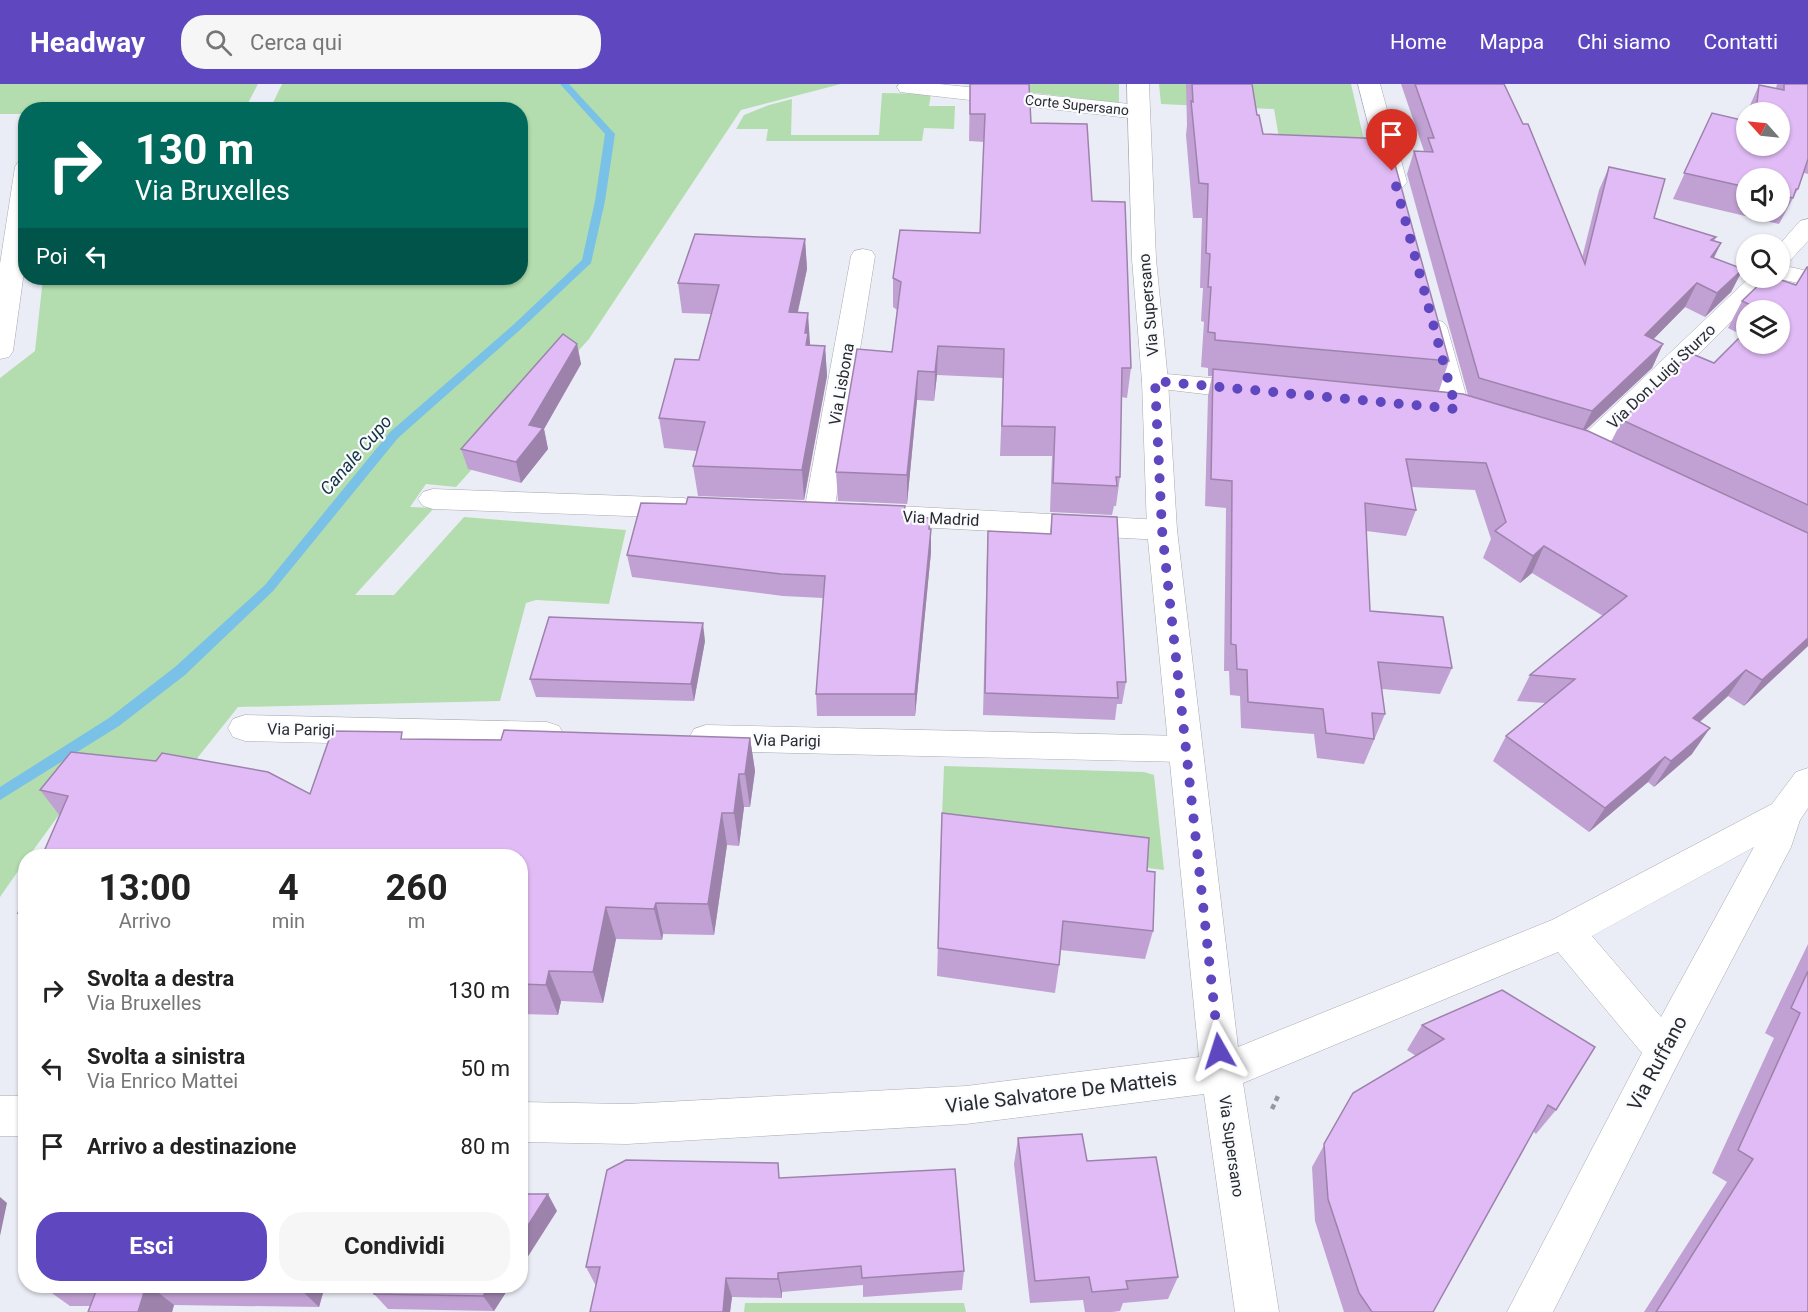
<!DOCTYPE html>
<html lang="it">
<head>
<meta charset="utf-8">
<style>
	body { margin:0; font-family:Roboto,sans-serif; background:#f6f6f6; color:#222; height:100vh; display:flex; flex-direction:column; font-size:22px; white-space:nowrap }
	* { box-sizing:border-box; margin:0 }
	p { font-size:20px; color:#767676 }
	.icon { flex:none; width:33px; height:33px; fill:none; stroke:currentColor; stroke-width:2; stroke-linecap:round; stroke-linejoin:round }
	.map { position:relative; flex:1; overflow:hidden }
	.side { position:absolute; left:18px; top:765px; width:510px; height:444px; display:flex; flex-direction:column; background:#fff; border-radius:24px; box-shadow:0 2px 4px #0004 }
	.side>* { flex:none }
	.hud { position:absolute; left:18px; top:18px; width:510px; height:183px; border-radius:24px; box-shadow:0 2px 4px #0004; background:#00695c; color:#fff; overflow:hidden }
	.needle { width:39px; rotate:297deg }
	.tools { position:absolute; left:1736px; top:18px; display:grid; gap:12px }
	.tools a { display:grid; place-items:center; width:54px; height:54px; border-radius:50%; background:#fff; box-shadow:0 2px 4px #0004; font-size:30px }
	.pin { position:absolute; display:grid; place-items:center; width:51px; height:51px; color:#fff; margin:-62px -26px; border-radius:50% 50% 50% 0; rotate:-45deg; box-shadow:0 0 6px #0007 }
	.pin .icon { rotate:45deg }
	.me { position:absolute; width:66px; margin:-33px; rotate:354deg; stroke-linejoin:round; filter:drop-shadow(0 0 4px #0008) }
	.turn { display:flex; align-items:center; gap:21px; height:126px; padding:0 18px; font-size:27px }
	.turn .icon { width:78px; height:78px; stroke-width:2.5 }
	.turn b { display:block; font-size:42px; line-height:51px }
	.then { display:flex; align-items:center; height:57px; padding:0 18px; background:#0003; gap:12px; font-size:22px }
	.eta { display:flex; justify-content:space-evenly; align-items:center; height:102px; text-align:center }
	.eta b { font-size:36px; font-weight:700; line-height:42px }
	.primary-button { display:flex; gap:12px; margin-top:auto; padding:12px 18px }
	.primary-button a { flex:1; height:69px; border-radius:24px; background:#5f47c0; color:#fff; font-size:24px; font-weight:700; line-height:69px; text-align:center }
	.primary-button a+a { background:#f6f6f6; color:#222 }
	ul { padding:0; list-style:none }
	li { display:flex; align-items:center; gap:18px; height:78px; padding:0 18px }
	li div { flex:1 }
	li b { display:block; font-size:22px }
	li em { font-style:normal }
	header { display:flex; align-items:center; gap:36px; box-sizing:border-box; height:84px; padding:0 30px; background:#5f47c0; color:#fff }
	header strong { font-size:28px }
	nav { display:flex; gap:33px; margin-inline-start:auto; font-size:21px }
	.search { width:420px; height:54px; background:#f6f6f6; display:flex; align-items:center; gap:15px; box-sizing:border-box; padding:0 21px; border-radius:24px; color:#767676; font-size:22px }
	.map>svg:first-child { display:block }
	.green { fill:#b3ddae }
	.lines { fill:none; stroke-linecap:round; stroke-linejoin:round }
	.stream { fill:#7ac1e7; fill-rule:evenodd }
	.street-casing { stroke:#a7a9b1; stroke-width:1 }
	.secondary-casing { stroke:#a7a9b1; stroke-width:1 }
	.path { stroke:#96979e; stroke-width:4.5; stroke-dasharray:5 4; stroke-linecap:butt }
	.street { fill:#fff; fill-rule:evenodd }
	.secondary { fill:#fff; fill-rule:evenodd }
	.wall { fill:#c1a1d3; fill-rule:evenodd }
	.shaded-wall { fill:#9d83ac }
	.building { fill:#e0bbf5; stroke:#9d83ac; stroke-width:1.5 }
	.route { stroke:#5f47c0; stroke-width:10; stroke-dasharray:0 18 }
	.labels { text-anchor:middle; stroke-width:4.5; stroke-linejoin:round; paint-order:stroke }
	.far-street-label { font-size:14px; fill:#2a2b2e; stroke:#fafbfe }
	.street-label { font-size:16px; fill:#2a2b2e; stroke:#fafbfe }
	.water-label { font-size:18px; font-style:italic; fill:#123343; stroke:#fafbfe }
	.near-street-label { font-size:20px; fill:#2a2b2e; stroke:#fafbfe }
</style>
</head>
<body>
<header>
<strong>Headway</strong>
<div class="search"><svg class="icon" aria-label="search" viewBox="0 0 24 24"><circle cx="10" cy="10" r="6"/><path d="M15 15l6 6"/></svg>Cerca qui</div>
<nav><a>Home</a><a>Mappa</a><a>Chi siamo</a><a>Contatti</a></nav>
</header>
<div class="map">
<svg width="1808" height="1228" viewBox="0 0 1808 1228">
	<rect width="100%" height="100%" fill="#ebedf6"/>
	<g class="green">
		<polygon points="0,0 258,0 245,25 26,26 25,30 0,30"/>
		<polygon points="282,0 841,0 741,26 589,255 456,403 426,400 410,423 434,424 355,511 394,511 464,433 626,446 609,520 536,516 526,519 500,617 238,623 171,707 85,695 29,772 26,772 25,777 0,813 0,294 35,267 43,194 520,194 520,26 270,25"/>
		<polygon points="960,0 1119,0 1119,19"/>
		<polygon points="1159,0 1351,0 1371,86 1284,82 1274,25 1161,20"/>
		<polygon points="882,9 931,10 929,22 955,22 954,45 924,44 922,57 766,57 768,45 736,45 744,31 769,21 792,15 791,51 879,51"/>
		<polygon points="944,682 1144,688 1154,691 1164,786 941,759"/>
		<polygon points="745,1219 964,1219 966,1228 744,1228"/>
	</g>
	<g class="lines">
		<polygon class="stream" points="560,0 569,0 615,50 605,117 591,179 520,246 398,354 273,507 185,591 119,642 0,716 0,703 109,634 175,583 265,501 390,348 512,242 582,176 595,117 605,50"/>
		<defs>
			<g id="street">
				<polygon points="899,0 939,0 1139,21 1147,23 1150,28 1147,33 1139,35 908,9 900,8 897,3"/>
				<polygon points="1358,0 1380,0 1407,98 1403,103 1395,105 1387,103 1383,98"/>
				<polygon points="26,76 26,173 13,267 9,273 0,275 0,180 15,83 18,78"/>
				<polygon points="1808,135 1808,157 1785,182 1808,187 1808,201 1775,194 1596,372 1586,374 1576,372 1572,365 1576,358 1749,194 1779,194 1779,161 1800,137"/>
				<polygon points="863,165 872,167 875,172 834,428 829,435 819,438 809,435 804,428 851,172 854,167"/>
				<polygon points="1434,235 1443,238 1447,243 1470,325 1466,331 1456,334 1446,331 1442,325 1421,243 1425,238"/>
				<polygon points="1155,289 1255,298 1265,301 1269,307 1265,313 1255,316 1145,303 1142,297 1145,291"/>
				<polygon points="433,405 684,414 694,417 699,424 694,431 684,434 433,425 423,422 418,415 423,408"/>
				<polygon points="861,420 1162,436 1173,439 1177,446 1173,453 1162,456 861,440 851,437 846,430 851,423"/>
				<polygon points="245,631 547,638 559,642 564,651 559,660 547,664 245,657 233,653 228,644 233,635"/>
				<polygon points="706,641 1184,652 1196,656 1201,665 1196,674 1184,678 706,667 694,663 689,654 694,645"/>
			</g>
			<g id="secondary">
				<path d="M1127 0H1149L1156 175 1168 297 1177 446 1238 963 1552 836 1772 720 1796 688 1808 684V724L1800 736 1791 763 1678 979 1553 1228H1507L1642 969 1558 868 1243 999 1279 1228H1235L1204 1010 966 1040 627 1060 520 1058V1018L627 1020 966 1002 1199 973 1147 446 1142 297 1132 175ZM1754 763 1661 933 1592 852Z"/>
				<rect x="0" y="1012" width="26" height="40"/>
			</g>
		</defs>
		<use href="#street" class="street-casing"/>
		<use href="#secondary" class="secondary-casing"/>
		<polyline class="path" points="1272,1025 1279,1010"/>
		<use href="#street" class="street"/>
		<use href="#secondary" class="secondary"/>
	</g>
	<g class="wall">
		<polygon points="970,0 1029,0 1031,39 1092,117 1131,284 1127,314 1121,313 1120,393 1116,422 1114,422 1112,431 1050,428 1052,372 1000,372 1003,294 937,291 934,317 917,316 907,420 838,417 836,388 892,268 897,226 893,223 893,194 980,149 984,58 969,57"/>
		<path d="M1186 0H1252L1257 31 1263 50 1449 277 1439 307 1468 311 1407 90 1414 67H1424L1401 0H1504L1582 174 1599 106 1609 83 1654 134 1716 153 1714 157 1721 159 1714 174 1743 185 1731 208 1705 233 1685 223 1653 255 1663 260 1652 284 1585 347 1611 358 1622 336 1714 279 1742 251 1728 244 1742 217 1796 201 1808 183V562L1744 622 1728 612 1700 638 1692 670 1654 703 1648 698 1589 748 1493 677 1506 652 1545 619 1517 617 1530 591 1603 532 1532 489 1520 499 1483 474 1491 455 1475 406 1411 403 1416 426 1406 452 1366 447 1370 527 1452 584 1440 610 1382 605 1385 630 1364 680 1317 674 1314 650 1241 644 1240 612 1230 611 1229 587H1224L1226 424 1205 422 1208 312 1212 292H1208V284L1201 283 1204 238 1201 237 1203 204H1200L1202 134H1193L1186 51 1187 41ZM1746 226H1779L1746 260Z"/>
		<path d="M1777 0H1808V90L1804 89 1798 105 1779 140 1673 115 1712 29 1746 37V62L1779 28H1747L1759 1 1776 4ZM1746 94H1779V128H1746Z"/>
		<polygon points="805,155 807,185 798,228 810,259 810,261 825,262 827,292 804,416 698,412 693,382 697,367 664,364 659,334 699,276 711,230 682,229 678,199"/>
		<polygon points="577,260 581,280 544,345 548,365 521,399 468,385 461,365"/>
		<polygon points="686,420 905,422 905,433 931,445 931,468 915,632 817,632 816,610 823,514 783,512 632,493 627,471"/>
		<polygon points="1052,430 1126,598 1122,620 1117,620 1115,636 983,631 987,470 988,447 1050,450"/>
		<polygon points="705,557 694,617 536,613 530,595"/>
		<polygon points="750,654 755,687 750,723 744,723 739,762 727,761 714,851 663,850 662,856 616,855 603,919 561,917 558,931 520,930 520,772 42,772 60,732 40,706 156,677 310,710 405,655 501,656"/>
		<polygon points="942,729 1147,787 1153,847 1145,875 1060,866 1059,881 1055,909 937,892"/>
		<polygon points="26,810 26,837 18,829"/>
		<polygon points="1808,860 1808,1228 1644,1228 1727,1098 1712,1089 1774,954 1765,949"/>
		<polygon points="1422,941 1556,1026 1536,1050 1533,1047 1433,1228 1344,1228 1315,1137 1312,1083 1353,1009 1416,972 1407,966"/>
		<polygon points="1018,1054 1087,1077 1178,1193 1168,1215 1123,1219 1120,1227 1112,1228 1085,1228 1083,1216 1030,1219 1014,1080"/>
		<polygon points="781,1094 964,1187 962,1206 863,1213 863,1201 782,1208 782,1214 732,1213 730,1228 590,1228 596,1202 586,1183"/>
		<polygon points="42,1202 325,1202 319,1223 174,1221 172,1228 88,1228 90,1222 70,1222"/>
		<polygon points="510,1202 494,1227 388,1225 374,1210"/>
	</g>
	<g class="shaded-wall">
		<polygon points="805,155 807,185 791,258 789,228"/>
		<polygon points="1721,159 1709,183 1711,173"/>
		<polygon points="1743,185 1731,208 1705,233 1717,209"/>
		<polygon points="1697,199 1685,223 1634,275 1645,251"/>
		<polygon points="808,229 810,259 809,264 810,279 805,249"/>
		<polygon points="577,260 581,280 544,345 548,365 521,399 516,378 529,341"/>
		<polygon points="1663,260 1652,284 1580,351 1592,327"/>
		<polygon points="825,262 827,292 804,416 802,386"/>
		<polygon points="938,262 937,291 934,317 935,288"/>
		<polygon points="918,287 917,316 907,420 907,391"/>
		<polygon points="931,445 931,468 915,632 915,610"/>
		<polygon points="1544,462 1532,489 1520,499 1533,472"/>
		<polygon points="703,539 705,557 694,617 691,600"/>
		<polygon points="1808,554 1808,562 1744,622 1762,596"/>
		<polygon points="1746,586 1728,612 1676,659 1693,634"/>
		<polygon points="1710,644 1692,670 1654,703 1671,677"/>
		<polygon points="750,654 755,687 750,723 745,690"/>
		<polygon points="1665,673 1648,698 1589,748 1605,724"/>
		<polygon points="739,690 744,723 739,762 734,729"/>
		<polygon points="722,729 727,761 714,851 708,820"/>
		<polygon points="656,819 663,850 662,856 654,825"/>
		<polygon points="606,823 616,855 603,919 593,888"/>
		<polygon points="549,887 561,917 558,931 546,901"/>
		<polygon points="548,1110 557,1127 520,1185 520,1154"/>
		<polygon points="0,1113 7,1119 0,1152"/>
		<polygon points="778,1189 782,1208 782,1214 778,1195"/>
		<polygon points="726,1194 732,1213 730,1228 723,1228"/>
		<polygon points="146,1202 150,1202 174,1221 172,1228 138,1228"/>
		<polygon points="297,1202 325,1202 319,1223"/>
		<polygon points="490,1202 510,1202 494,1227 483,1212"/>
	</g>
	<g class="building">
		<polygon points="970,0 1029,0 1031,39 1087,40 1092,117 1125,118 1131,284 1122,284 1120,393 1116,393 1117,402 1053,399 1055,343 1002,342 1004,265 938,262 935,288 918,287 907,391 836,388 857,265 892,268 901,198 893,194 900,146 980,149 985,30 970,30"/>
		<polygon points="1192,0 1252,0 1257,31 1259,31 1263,50 1388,55 1449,277 1215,256 1215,249 1208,248 1211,203 1208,203 1210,170 1206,169 1208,100 1199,99 1191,17 1193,18"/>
		<polygon points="1415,0 1504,0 1523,40 1528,40 1585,180 1609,83 1665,95 1654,134 1716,153 1711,156 1721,159 1711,173 1743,185 1717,209 1697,199 1645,251 1663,260 1592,327 1479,294 1414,67 1433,68 1428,54 1434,54"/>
		<polygon points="1784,0 1808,0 1808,75 1798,105 1796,105 1793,114 1779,111 1779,94 1746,94 1746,103 1684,89 1712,29 1746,37 1746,62 1779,62 1779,28 1756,28 1759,1 1784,6"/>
		<polygon points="695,150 805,155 789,228 808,229 805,249 808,249 806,261 825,262 802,386 693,382 705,338 659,334 675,275 699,276 719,201 678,199"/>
		<polygon points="1807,183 1808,183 1808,421 1622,336 1690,269 1714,279 1746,247 1746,260 1779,260 1779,226 1761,226 1742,217 1766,194 1775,194 1796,201"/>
		<polygon points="563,250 577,260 529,341 543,344 516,378 461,365"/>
		<polygon points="1213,285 1463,310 1588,347 1808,449 1808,554 1762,596 1746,586 1693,634 1710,644 1671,677 1665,673 1605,724 1506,652 1575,595 1530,591 1627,512 1544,462 1533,472 1495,447 1506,438 1486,379 1406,375 1416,426 1365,419 1370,527 1443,533 1452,584 1378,578 1385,630 1372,629 1374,655 1326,649 1323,625 1248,618 1247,586 1237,585 1236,561 1231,560 1232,397 1211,395"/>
		<polygon points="688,413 905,422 903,433 930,434 929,445 931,445 915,610 816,610 825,492 781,490 627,471 641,419 686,420"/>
		<polygon points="1052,430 1117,433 1126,598 1117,598 1118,614 985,609 988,447 1051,450"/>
		<polygon points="549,533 703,539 691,600 530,595"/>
		<polygon points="504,646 750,654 745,690 739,690 734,729 722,729 708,820 656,819 654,825 606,823 593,888 549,887 546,901 520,900 520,772 480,772 481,769 339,768 338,770 289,770 288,772 42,772 68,712 40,706 71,668 156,677 162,669 268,688 310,710 332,647 402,648 401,655 501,656"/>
		<polygon points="942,729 1149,754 1147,787 1155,788 1153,847 1063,837 1059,881 938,864"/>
		<polygon points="26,810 26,828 18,829"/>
		<polygon points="1808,887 1808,1228 1656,1228 1753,1075 1738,1066 1800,929 1791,924"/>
		<polygon points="1502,906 1595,963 1556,1026 1548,1021 1433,1228 1372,1228 1359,1209 1328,1115 1324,1060 1353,1009 1444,955 1422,941"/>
		<polygon points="1082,1050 1087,1077 1156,1073 1178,1193 1126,1197 1128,1205 1092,1208 1089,1193 1035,1197 1018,1054"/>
		<polygon points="626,1076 778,1079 779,1094 955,1085 964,1187 862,1194 861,1182 778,1189 778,1195 726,1194 723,1228 590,1228 600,1183 586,1183 607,1086"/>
		<polygon points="520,1110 548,1110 520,1154"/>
		<polygon points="98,1202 146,1202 138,1228 88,1228"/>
		<polygon points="376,1202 490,1202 483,1212 374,1210"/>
	</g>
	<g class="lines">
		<polyline class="route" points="1219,967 1162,446 1155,297 1456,325 1392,87"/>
	</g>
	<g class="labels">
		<g class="far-street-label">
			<text transform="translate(1077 21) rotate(6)" y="5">Corte Supersano</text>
		</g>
		<g class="street-label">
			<text transform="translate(1148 221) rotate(-95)" y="6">Via Supersano</text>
			<text transform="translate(1661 292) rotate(-44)" y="6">Via Don Luigi Sturzo</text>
			<text transform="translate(841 300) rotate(-80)" y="6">Via Lisbona</text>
			<text transform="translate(941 434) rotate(3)" y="6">Via Madrid</text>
			<text transform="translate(301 645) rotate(1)" y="6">Via Parigi</text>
			<text transform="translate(787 656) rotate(1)" y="6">Via Parigi</text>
			<text transform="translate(1232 1062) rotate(82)" y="6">Via Supersano</text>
		</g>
		<g class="water-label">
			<text transform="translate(356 371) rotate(-49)" y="6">Canale Cupo</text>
		</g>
		<g class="near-street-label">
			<text transform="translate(1657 979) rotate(-62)" y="7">Via Ruffano</text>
			<text transform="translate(1061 1008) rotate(-7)" y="7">Viale Salvatore De Matteis</text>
		</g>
	</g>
</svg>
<div class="tools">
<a><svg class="needle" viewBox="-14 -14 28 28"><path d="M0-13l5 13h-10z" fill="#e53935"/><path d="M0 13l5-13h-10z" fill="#767676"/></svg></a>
<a><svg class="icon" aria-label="sound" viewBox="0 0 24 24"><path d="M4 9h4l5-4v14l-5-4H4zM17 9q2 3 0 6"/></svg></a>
<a><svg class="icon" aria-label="search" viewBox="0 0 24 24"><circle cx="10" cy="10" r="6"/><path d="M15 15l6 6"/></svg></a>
<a><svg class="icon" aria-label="layers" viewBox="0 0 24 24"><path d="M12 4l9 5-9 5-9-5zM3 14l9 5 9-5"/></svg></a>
</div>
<div class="pin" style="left:1392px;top:87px;background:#d93025"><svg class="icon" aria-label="arrive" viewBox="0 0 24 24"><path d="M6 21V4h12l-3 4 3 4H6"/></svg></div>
<svg class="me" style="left:1219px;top:967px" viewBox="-20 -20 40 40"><path d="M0-17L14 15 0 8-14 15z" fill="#5f47c0" stroke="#fff" stroke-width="4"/></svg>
<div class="hud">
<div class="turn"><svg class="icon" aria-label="right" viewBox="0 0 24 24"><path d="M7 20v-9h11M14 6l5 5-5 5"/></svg><div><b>130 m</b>Via Bruxelles</div></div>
<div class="then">Poi<svg class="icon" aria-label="left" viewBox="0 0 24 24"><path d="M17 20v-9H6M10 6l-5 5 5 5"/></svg></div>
</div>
<section class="side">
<div class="eta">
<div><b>13:00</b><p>Arrivo</p></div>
<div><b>4</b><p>min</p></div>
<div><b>260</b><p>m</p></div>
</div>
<ul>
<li><svg class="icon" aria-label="right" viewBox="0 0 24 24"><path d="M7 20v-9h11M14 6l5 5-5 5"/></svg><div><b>Svolta a destra</b><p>Via Bruxelles</p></div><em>130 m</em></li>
<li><svg class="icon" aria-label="left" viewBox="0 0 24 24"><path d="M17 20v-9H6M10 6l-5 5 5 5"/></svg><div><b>Svolta a sinistra</b><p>Via Enrico Mattei</p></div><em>50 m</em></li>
<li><svg class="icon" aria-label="arrive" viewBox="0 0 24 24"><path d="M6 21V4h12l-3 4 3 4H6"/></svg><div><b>Arrivo a destinazione</b></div><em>80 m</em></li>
</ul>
<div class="primary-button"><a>Esci</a><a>Condividi</a></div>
</section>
</div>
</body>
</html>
